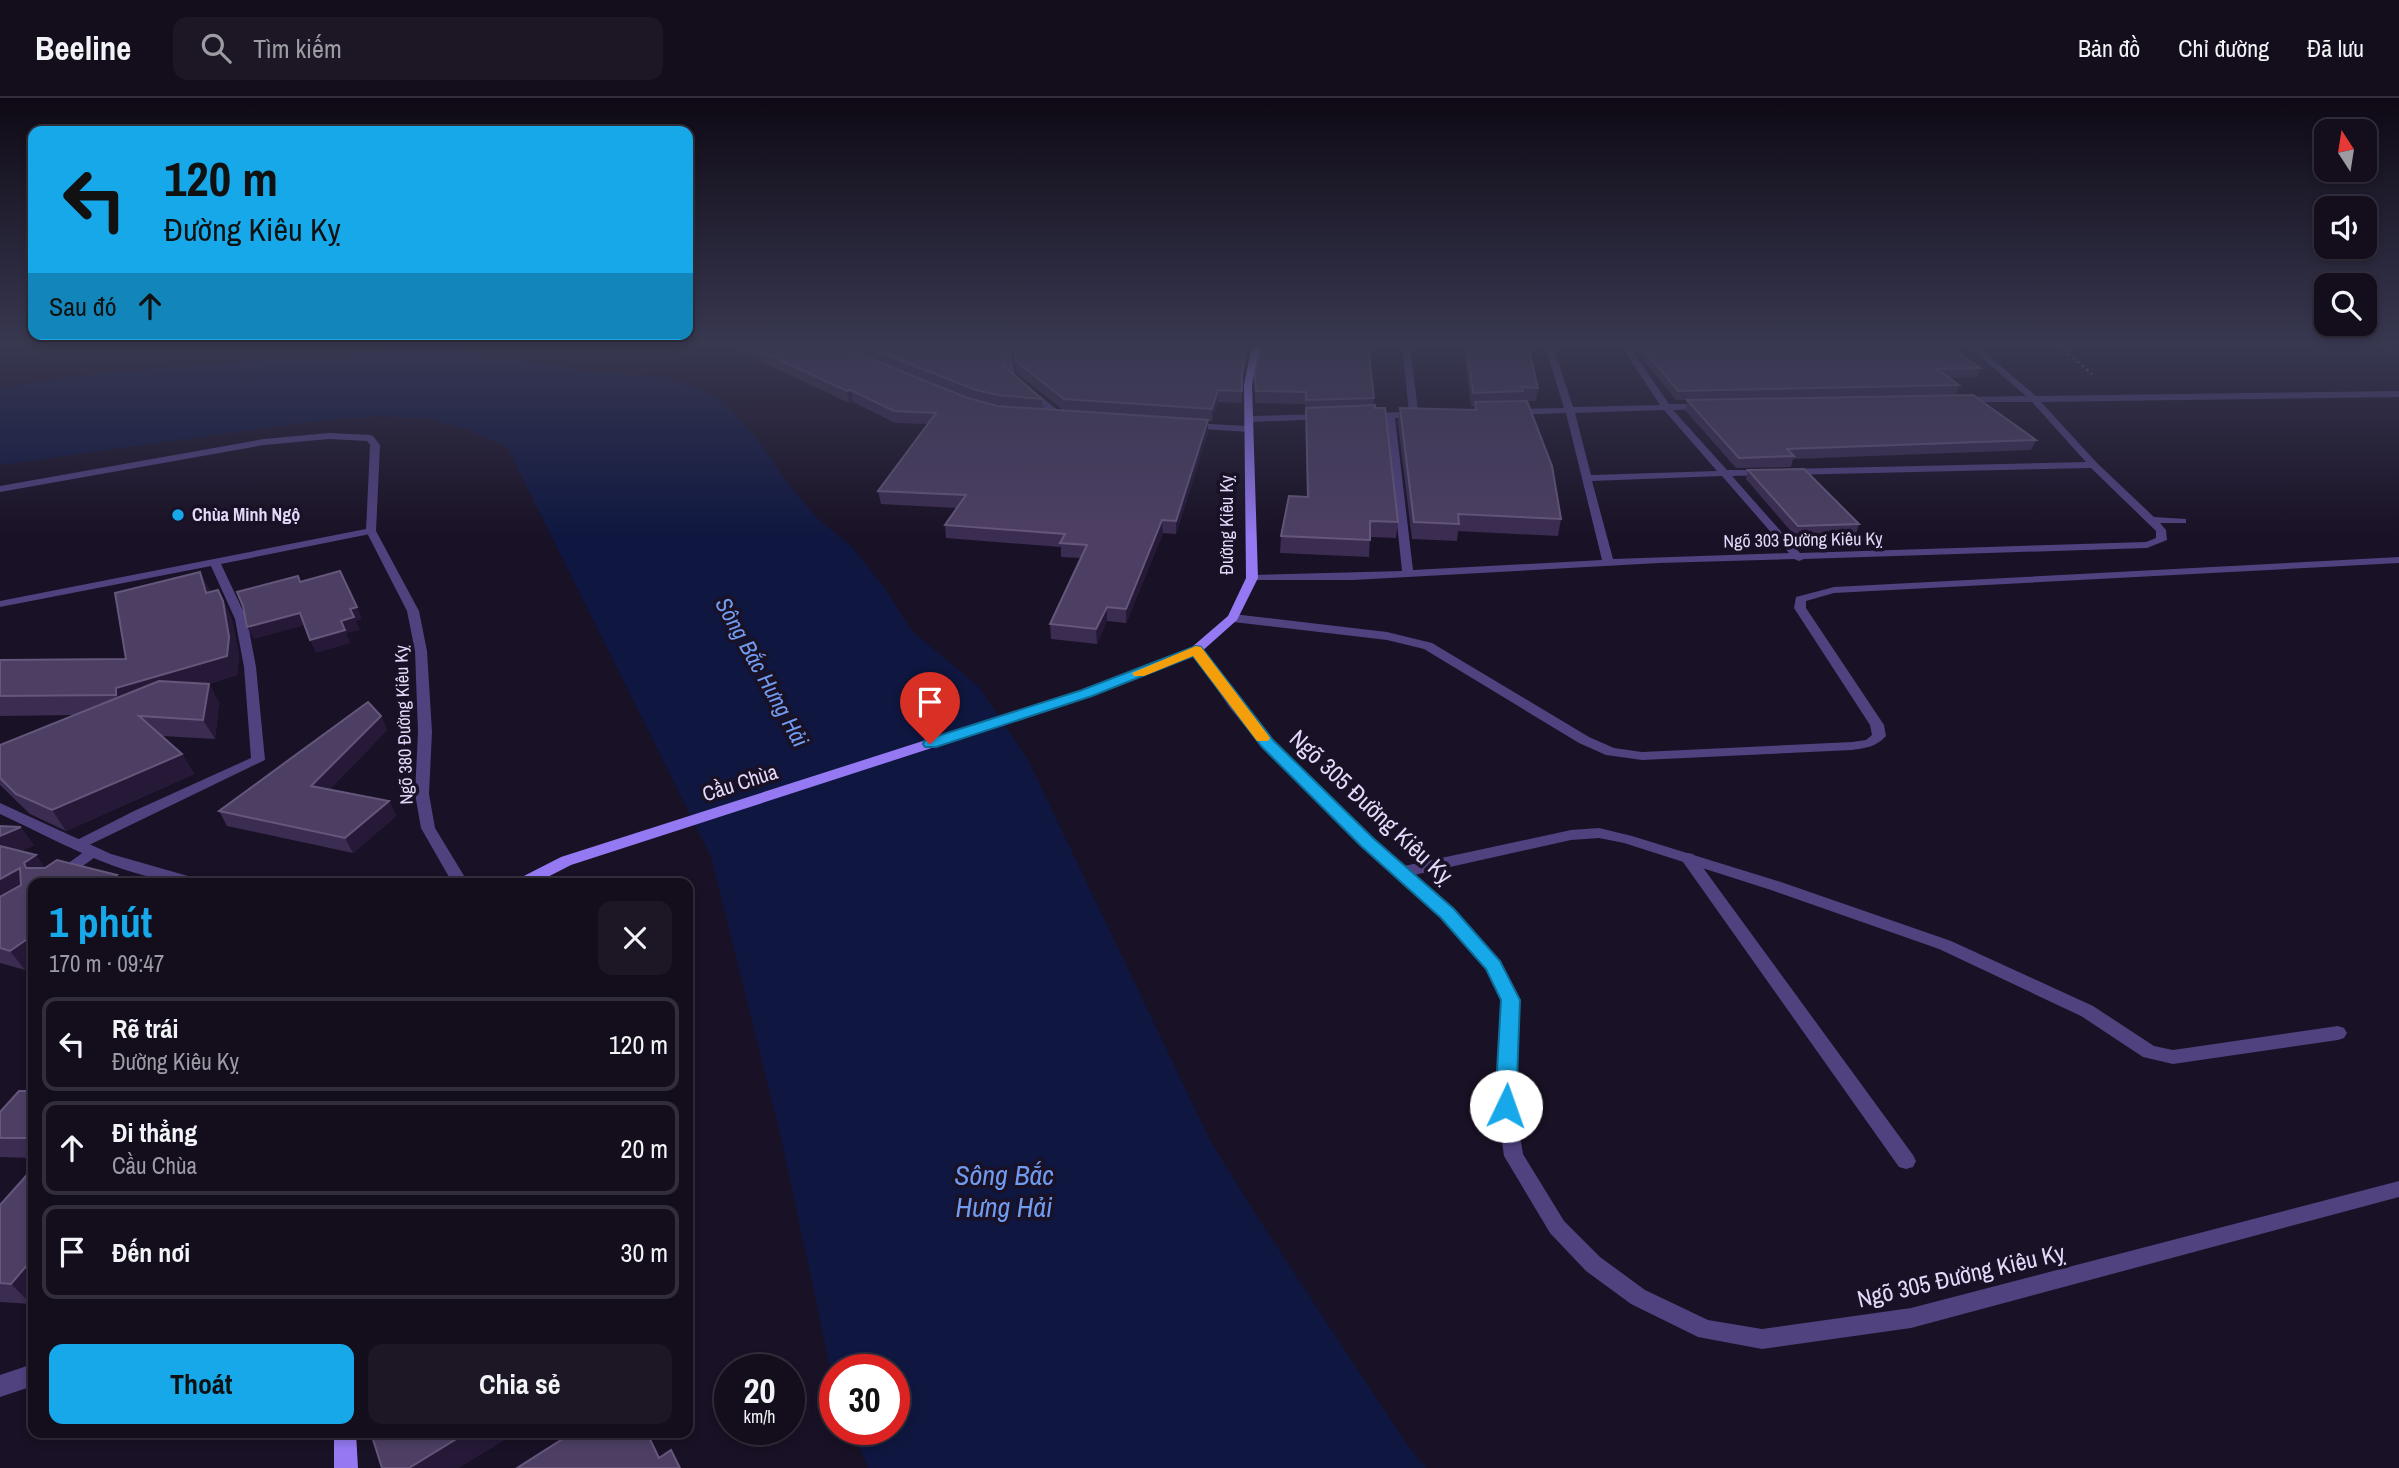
<!DOCTYPE html>
<html lang="vi">
<head>
<meta charset="utf-8">
<style>
	body { margin:0; font-family:"Archivo Narrow",sans-serif; background:#1c1625; color:#f1f3f6; height:100vh; display:flex; flex-direction:column; font-size:26px; white-space:nowrap }
	* { box-sizing:border-box; margin:0 }
	p { font-size:23px; color:#9d9ca3 }
	.icon { flex:none; width:38px; height:38px; fill:none; stroke:currentColor; stroke-width:2; stroke-linecap:round; stroke-linejoin:round }
	.map { position:relative; flex:1; overflow:hidden }
	.sheet { position:absolute; left:28px; top:780px; width:665px; height:560px; display:flex; flex-direction:column; background:#130d1c; border-radius:14px; box-shadow:0 4px 10px #0003,0 0 0 2px #322d3b }
	.sheet>* { flex:none }
	.banner { position:absolute; left:28px; top:28px; width:665px; height:214px; border-radius:14px; box-shadow:0 4px 10px #0003,0 0 0 2px #322d3b; background:#17a8e9; color:#111; overflow:hidden }
	.needle { width:46px; rotate:348deg }
	.fabs { position:absolute; left:2314px; top:21px; display:grid; gap:14px }
	.fabs a { display:grid; place-items:center; width:63px; height:63px; border-radius:14px; background:#130d1c; box-shadow:0 4px 10px #0003,0 0 0 2px #322d3b; font-size:35px }
	.speed { position:absolute; left:714px; top:1256px; display:flex; gap:14px; font-size:35px; font-weight:700; text-align:center }
	.speed>* { display:grid; place-content:center; width:91px; height:91px; border-radius:50%; background:#130d1c; box-shadow:0 4px 10px #0003,0 0 0 2px #322d3b; line-height:1 }
	.speed small { font-size:18px; font-weight:400 }
	.speed .limit { border:10px solid #d22; background:#fff; color:#111 }
	.pin { position:absolute; display:grid; place-items:center; width:60px; height:60px; color:#fff; margin:-72px -30px; border-radius:50% 50% 50% 0; rotate:-45deg; box-shadow:0 0 7px #0007 }
	.pin .icon { rotate:45deg }
	.me { position:absolute; width:77px; margin:-38px; rotate:3deg; stroke-linejoin:round; filter:drop-shadow(0 0 5px #0008) }
	.turn { display:flex; align-items:center; gap:24px; height:147px; padding:0 21px; font-size:32px }
	.turn .icon { width:91px; height:91px; stroke-width:2.5 }
	.turn b { display:block; font-size:49px; line-height:60px }
	.then { display:flex; align-items:center; height:66px; padding:0 21px; background:#0003; gap:14px; font-size:26px }
	.round { display:grid; place-items:center; flex:none; width:74px; height:74px; border-radius:14px; background:#1c1625 }
	.headline { display:flex; align-items:center; justify-content:space-between; height:119px; padding:0 21px }
	h1 { font-size:42px; font-weight:800; line-height:52px; color:#17a8e9 }
	.button { display:flex; gap:14px; margin-top:auto; padding:14px 21px }
	.button a { flex:1; height:80px; border-radius:14px; background:#17a8e9; color:#111; font-size:28px; font-weight:800; line-height:80px; text-align:center }
	.button a+a { background:#1c1625; color:#f1f3f6 }
	ul { padding:0; list-style:none }
	li { display:flex; align-items:center; gap:21px; height:94px; margin:0 14px 10px; padding:0 7px; border:4px solid #322d3b; border-radius:14px }
	li div { flex:1 }
	li b { display:block; font-size:26px }
	li em { font-style:normal }
	header { display:flex; align-items:center; gap:42px; box-sizing:border-box; height:98px; padding:0 35px; background:#130d1c; border-bottom:2px solid #322d3b }
	header strong { font-size:33px }
	nav { display:flex; gap:38px; margin-inline-start:auto; font-size:24px }
	.search { width:490px; height:63px; background:#1c1625; display:flex; align-items:center; gap:18px; box-sizing:border-box; padding:0 24px; border-radius:14px; color:#9d9ca3; font-size:26px }
	.map>svg:first-child { display:block }
	.water { fill:#0f1740 }
	.lines { fill:none; stroke-linecap:round; stroke-linejoin:round }
	.path { stroke:#3b9cad; stroke-width:2.5; stroke-dasharray:2.5 3.5; stroke-linecap:butt }
	.service { fill:#50417f; fill-rule:evenodd }
	.minor { fill:#50417f; fill-rule:evenodd }
	.secondary { fill:#9579f2; fill-rule:evenodd }
	.wall { fill:#3b2c51; fill-rule:evenodd }
	.shaded-wall { fill:#261938 }
	.building { fill:#4d3f63; stroke:#65577b; stroke-width:2 }
	.route { fill:#17a8e9; stroke:#0f6d97; stroke-width:2 }
	.slow { fill:#f59e0b }
	.poi-dot { fill:#17a8e9; stroke:#191125; stroke-width:2.5 }
	.labels { text-anchor:middle; stroke-width:7; stroke-linejoin:round; paint-order:stroke }
	.far-poi-label { font-size:18px; font-weight:bold; fill:#e4d9fb; stroke:#191125; text-anchor:start }
	.far-street-label { font-size:18px; fill:#e4d9fb; stroke:#191125 }
	.street-label { font-size:21px; fill:#e4d9fb; stroke:#191125 }
	.water-label { font-size:23px; font-style:italic; fill:#719bf1; stroke:#191125 }
	.near-street-label { font-size:24px; fill:#e4d9fb; stroke:#191125 }
	.near-water-label { font-size:28px; font-style:italic; fill:#719bf1; stroke:#191125 }
</style>
</head>
<body>
<header>
<strong>Beeline</strong>
<div class="search"><svg class="icon" aria-label="search" viewBox="0 0 24 24"><circle cx="10" cy="10" r="6"/><path d="M15 15l6 6"/></svg>Tìm kiếm</div>
<nav><a>Bản đồ</a><a>Chỉ đường</a><a>Đã lưu</a></nav>
</header>
<div class="map">
<svg width="2399" height="1370" viewBox="0 0 2399 1370">
	<rect width="100%" height="100%" fill="#191125"/>
	<polygon class="water" points="407,250 455,251 591,274 666,278 721,301 762,347 789,387 818,421 852,449 884,489 912,533 979,589 1028,662 1210,1042 1256,1117 1408,1348 1426,1370 868,1370 852,1332 894,1332 894,1272 835,1272 835,1291 781,1040 711,759 507,349 466,331 428,321 382,318 316,323 0,367 0,291 70,278"/>
	<g class="lines">
		<g class="path">
			<polyline points="2059,248 2092,276"/>
			<polyline points="2383,248 2399,257"/>
		</g>
		<g class="service">
			<polygon points="371,430 375,431 375,435 221,466 247,521 256,569 265,662 83,750 73,750 71,747 73,744 134,713 251,660 244,569 235,521 211,468 0,509 0,503"/>
			<path d="M2399 459V465L1834 495 1806 503V510L1884 627 1886 638C1876 649 1866 650 1852 652L1642 662 1606 657 1579 645 1424 551 1387 542 1233 524 1227 520 1233 516 1387 534 1432 545 1589 639 1614 650 1642 654 1852 644 1866 642 1872 637 1870 627 1794 510 1796 499 1834 489Z"/>
			<polygon points="93,749 98,751 100,754 98,757 58,786 39,786 88,751"/>
			<polygon points="1688,755 1693,756 1913,1057 1916,1063 1913,1069 1906,1071 1899,1069 1683,764 1680,760 1683,756"/>
		</g>
		<g class="minor">
			<polygon points="1002,248 1010,248 1015,276 1024,286 1067,319 1067,323 1061,323 1018,290 1008,279"/>
			<path d="M1402 248H1410L1418 313 1423 316 1414 320H1395L1413 472 1602 462 1566 315 1512 317 1508 314 1512 311 1564 310 1545 248H1553L1573 309 1660 307 1621 248H1629L1669 306H1708V310L1705 311 1673 312 1727 372H1770L1772 374 1767 377 1732 378 1800 455 2146 444 2156 440V433L2091 370 1787 377 1782 374 1787 371 2086 364 2032 304H1960V300L1963 299 2026 298 1968 248H1977L2036 298 2399 293V299L2041 304 2097 365 2154 419 2186 421V425H2160L2166 432 2167 442 2147 450 1804 461 1799 463 1794 461 1659 465 1353 482H1248V478L1252 477 1402 473 1386 320 1368 321 1363 318 1368 315 1409 314ZM1664 312 1717 373 1591 377 1575 315ZM1722 378 1789 455 1613 461 1592 383Z"/>
			<polygon points="1323,316 1326,317 1326,321 1249,324 1244,321 1249,318"/>
			<polygon points="1191,325 1249,328 1254,331 1249,334 1188,330 1188,326"/>
			<polygon points="329,335 370,337 373,338 380,347 376,433 419,513 427,553 432,634 429,696 435,730 469,786 453,786 421,730 415,696 418,634 415,553 407,513 366,433 370,347 367,343 329,341 264,347 0,394 0,388 264,341"/>
			<path d="M1196 548 1200 549C1223 581 1245 614 1272 643 1313 687 1359 729 1404 768L1571 732 1599 730 1632 738 1781 784 1951 843 2093 908 2154 948 2173 952 2338 928 2344 930 2347 935 2344 940 2338 942 2173 966 2143 959 2081 918 1939 851 1771 792 1624 745 1599 740 1571 742 1414 777 1454 811 1499 864 1518 902 1515 1008 1523 1056 1564 1123 1600 1159 1645 1192 1708 1222 1762 1231 1911 1210 2399 1083V1099L1911 1230 1762 1251 1698 1239 1631 1206 1586 1173 1550 1135 1504 1058 1497 1008 1502 902 1486 871 1442 819 1362 747 1262 649 1230 610 1190 552Z"/>
			<path d="M0 705 111 756 202 782 205 786C132 786 64 746 0 716Z"/>
			<polygon points="33,1266 33,1288 0,1299 0,1277"/>
		</g>
		<g class="secondary">
			<polygon points="1252,248 1260,248 1252,287 1258,480 1237,522 1200,555 1092,598 571,767 534,786 513,786 516,782 561,759 1082,592 1192,549 1228,518 1246,480 1244,287"/>
			<polygon points="334,1335 356,1335 358,1370 334,1370"/>
		</g>
	</g>
	<g class="wall">
		<path d="M728 248H1001L1005 269 1042 301 1043 311 1064 313 1017 275 1011 248H1249L1242 285V305L1218 304 1212 323H1208V334L1176 436 1163 435 1126 525 1107 523 1097 546 1051 541 1050 526 1081 460 1061 459V449L946 440 945 427 957 410 881 406 878 393 927 326 895 325 853 304 849 305ZM872 262 972 302 968 300Z"/>
		<polygon points="1458,248 1528,248 1538,290 1536,303 1527,303 1561,421 1558,438 1458,433 1457,443 1412,441 1398,325 1400,310 1474,312 1474,308 1471,309 1464,252 1459,252"/>
		<polygon points="1632,248 1949,248 1980,270 1977,279 1949,280 1959,287 1956,297 1676,302"/>
		<polygon points="1255,276 1374,300 1373,307 1398,424 1396,440 1370,439 1369,459 1280,455 1281,438 1307,399 1306,314 1305,314 1305,306 1255,305"/>
		<polygon points="1687,302 2036,342 2031,352 1793,361 1791,369 1736,370 1685,312"/>
		<polygon points="1748,372 1859,426 1856,436 1795,438 1746,381"/>
		<polygon points="200,474 210,494 218,492 227,511 232,522 239,558 237,577 209,586 219,605 215,641 162,638 182,656 194,676 66,733 30,716 0,687 0,647 75,617 0,618 0,562 126,561"/>
		<polygon points="381,618 387,632 330,691 389,703 396,718 353,755 227,728 219,713"/>
		<polygon points="0,728 34,747 20,753 45,770 117,777 123,786 33,786 25,872 0,865"/>
		<polygon points="33,993 33,1060 0,1059 0,1014"/>
		<polygon points="33,1070 33,1203 31,1206 0,1204 0,1107"/>
	</g>
	<g class="shaded-wall">
		<polygon points="1247,248 1249,248 1241,286 1242,275"/>
		<polygon points="851,292 853,304 849,305 847,293"/>
		<polygon points="1218,292 1218,304 1212,323 1212,311"/>
		<polygon points="1208,322 1208,334 1176,436 1176,423"/>
		<polygon points="1162,422 1163,435 1126,525 1126,511"/>
		<polygon points="200,474 210,492 216,514 206,495"/>
		<polygon points="218,492 232,522 239,558 237,577 209,586 219,605 215,641 203,622 128,616 116,597 116,590"/>
		<polygon points="357,509 362,521 356,523 360,532 346,535 351,545 316,555 310,542 350,511"/>
		<polygon points="1107,509 1107,523 1097,546 1096,531"/>
		<polygon points="300,515 306,527 254,541 247,529"/>
		<polygon points="381,618 387,632 319,702 311,688"/>
		<polygon points="182,656 194,676 66,733 52,712"/>
		<polygon points="389,703 396,718 353,755 345,740"/>
		<polygon points="21,729 34,747 0,762 0,738"/>
		<polygon points="36,757 49,775 26,770 24,765"/>
		<polygon points="20,770 33,789 0,808 0,781"/>
		<polygon points="117,777 123,786 105,786"/>
		<polygon points="33,837 33,866 25,872 10,853"/>
		<polygon points="33,1160 33,1203 31,1206 11,1186"/>
		<polygon points="466,1335 516,1335 459,1370 409,1370"/>
	</g>
	<g class="building">
		<polygon points="749,248 838,248 968,300 997,308 1208,322 1176,423 1162,422 1126,511 1107,509 1096,531 1050,526 1087,447 1060,445 1065,436 945,427 966,397 878,393 936,315 894,313 851,292 847,293"/>
		<polygon points="864,248 1001,248 1005,269 1042,301 998,297 976,292"/>
		<polygon points="1013,248 1247,248 1242,275 1242,293 1218,292 1212,311 1064,301 1016,263"/>
		<polygon points="1261,248 1368,248 1374,300 1306,302 1306,294 1256,293 1255,276"/>
		<polygon points="1467,248 1528,248 1538,290 1522,289 1523,293 1473,295"/>
		<polygon points="1641,248 1949,248 1980,270 1937,271 1959,287 1678,293"/>
		<polygon points="1973,297 2036,342 1787,351 1794,358 1739,360 1687,302"/>
		<polygon points="1527,303 1552,368 1561,421 1458,416 1459,426 1414,424 1400,310 1476,312 1475,304"/>
		<polygon points="1375,307 1375,310 1385,310 1398,424 1370,423 1370,442 1281,438 1289,398 1308,399 1306,310"/>
		<polygon points="1804,371 1859,426 1798,428 1748,372"/>
		<polygon points="340,473 357,509 350,511 354,519 341,523 345,532 310,542 300,515 247,529 243,508 237,494 298,478 300,484"/>
		<polygon points="200,474 206,495 218,492 223,503 229,539 227,558 116,590 116,597 0,598 0,562 126,561 115,495"/>
		<polygon points="159,583 209,586 203,622 139,618 182,656 52,712 16,696 0,680 0,647"/>
		<polygon points="368,604 381,618 311,688 389,703 345,740 219,713"/>
		<polygon points="0,728 21,729 0,738"/>
		<polygon points="0,748 36,757 24,765 26,770 45,770 57,762 117,777 105,786 33,786 33,837 10,853 0,850 0,799 21,787 20,770 0,781"/>
		<polygon points="19,993 33,993 33,1040 0,1040 0,1014"/>
		<polygon points="33,1070 33,1160 11,1186 0,1185 0,1107"/>
		<polygon points="371,1335 466,1335 409,1370 382,1370"/>
		<polygon points="572,1335 647,1335 659,1360 671,1352 680,1370 517,1370"/>
	</g>
	<linearGradient id="sky" x2="0" y2="1"><stop stop-color="#0e0914"/><stop offset="0.56" stop-color="#383851"/><stop offset="1" stop-color="#383851" stop-opacity="0"/></linearGradient>
	<rect width="2399" height="440" fill="url(#sky)"/>
	<polygon class="route" points="1196,548 1201,549 1273,642 1373,740 1454,811 1500,863 1520,902 1516,1008 1513,1014 1506,1017 1498,1014 1495,1008 1501,902 1486,871 1441,820 1361,748 1262,649 1193,558 1092,598 936,649 925,649 923,646 925,642 1082,592"/>
	<polygon class="slow" points="1196,548 1201,549 1268,637 1270,640 1268,643 1257,643 1193,558 1144,578 1134,578 1132,575"/>
	<circle class="poi-dot" cx="178" cy="417" r="7"/>
	<g class="labels">
		<g class="far-poi-label">
			<text x="192" y="423">Chùa Minh Ngộ</text>
		</g>
		<g class="far-street-label">
			<text transform="translate(1227 427) rotate(-90)" y="6">Đường Kiêu Kỵ</text>
			<text transform="translate(1803 442) rotate(-1)" y="6">Ngõ 303 Đường Kiêu Kỵ</text>
			<text transform="translate(404 627) rotate(-92)" y="6">Ngõ 380 Đường Kiêu Kỵ</text>
		</g>
		<g class="street-label">
			<text transform="translate(740 685) rotate(-18)" y="7">Cầu Chùa</text>
		</g>
		<g class="water-label">
			<text transform="translate(762 574) rotate(61)" y="8">Sông Bắc Hưng Hải</text>
		</g>
		<g class="near-street-label">
			<text transform="translate(1371 709) rotate(43)" y="8">Ngõ 305 Đường Kiêu Kỵ</text>
			<text transform="translate(1961 1178) rotate(-13)" y="8">Ngõ 305 Đường Kiêu Kỵ</text>
		</g>
		<g class="near-water-label">
			<text x="1004" y="1087">Sông Bắc<tspan x="1004" dy="32">Hưng Hải</tspan></text>
		</g>
	</g>
</svg>
<div class="fabs">
<a><svg class="needle" viewBox="-14 -14 28 28"><path d="M0-13l5 13h-10z" fill="#e53935"/><path d="M0 13l5-13h-10z" fill="#9d9ca3"/></svg></a>
<a><svg class="icon" aria-label="sound" viewBox="0 0 24 24"><path d="M4 9h4l5-4v14l-5-4H4zM17 9q2 3 0 6"/></svg></a>
<a><svg class="icon" aria-label="search" viewBox="0 0 24 24"><circle cx="10" cy="10" r="6"/><path d="M15 15l6 6"/></svg></a>
</div>
<div class="speed"><div>20<small>km/h</small></div><div class="limit">30</div></div>
<div class="pin" style="left:930px;top:646px;background:#d93025"><svg class="icon" aria-label="arrive" viewBox="0 0 24 24"><path d="M6 21V4h12l-3 4 3 4H6"/></svg></div>
<svg class="me" style="left:1506px;top:1008px" viewBox="-20 -20 40 40"><circle r="19" fill="#fff"/><path d="M0-13L10 11 0 6-10 11z" fill="#17a8e9"/></svg>
<div class="banner">
<div class="turn"><svg class="icon" aria-label="left" viewBox="0 0 24 24"><path d="M17 20v-9H6M10 6l-5 5 5 5"/></svg><div><b>120 m</b>Đường Kiêu Kỵ</div></div>
<div class="then">Sau đó<svg class="icon" aria-label="ahead" viewBox="0 0 24 24"><path d="M12 20V5M6 11l6-6 6 6"/></svg></div>
</div>
<section class="sheet">
<div class="headline"><div><h1>1 phút</h1><p>170 m · 09:47</p></div><a class="round"><svg class="icon" aria-label="close" viewBox="0 0 24 24"><path d="M6 6l12 12M18 6L6 18"/></svg></a></div>
<ul>
<li><svg class="icon" aria-label="left" viewBox="0 0 24 24"><path d="M17 20v-9H6M10 6l-5 5 5 5"/></svg><div><b>Rẽ trái</b><p>Đường Kiêu Kỵ</p></div><em>120 m</em></li>
<li><svg class="icon" aria-label="ahead" viewBox="0 0 24 24"><path d="M12 20V5M6 11l6-6 6 6"/></svg><div><b>Đi thẳng</b><p>Cầu Chùa</p></div><em>20 m</em></li>
<li><svg class="icon" aria-label="arrive" viewBox="0 0 24 24"><path d="M6 21V4h12l-3 4 3 4H6"/></svg><div><b>Đến nơi</b></div><em>30 m</em></li>
</ul>
<div class="button"><a>Thoát</a><a>Chia sẻ</a></div>
</section>
</div>
</body>
</html>
